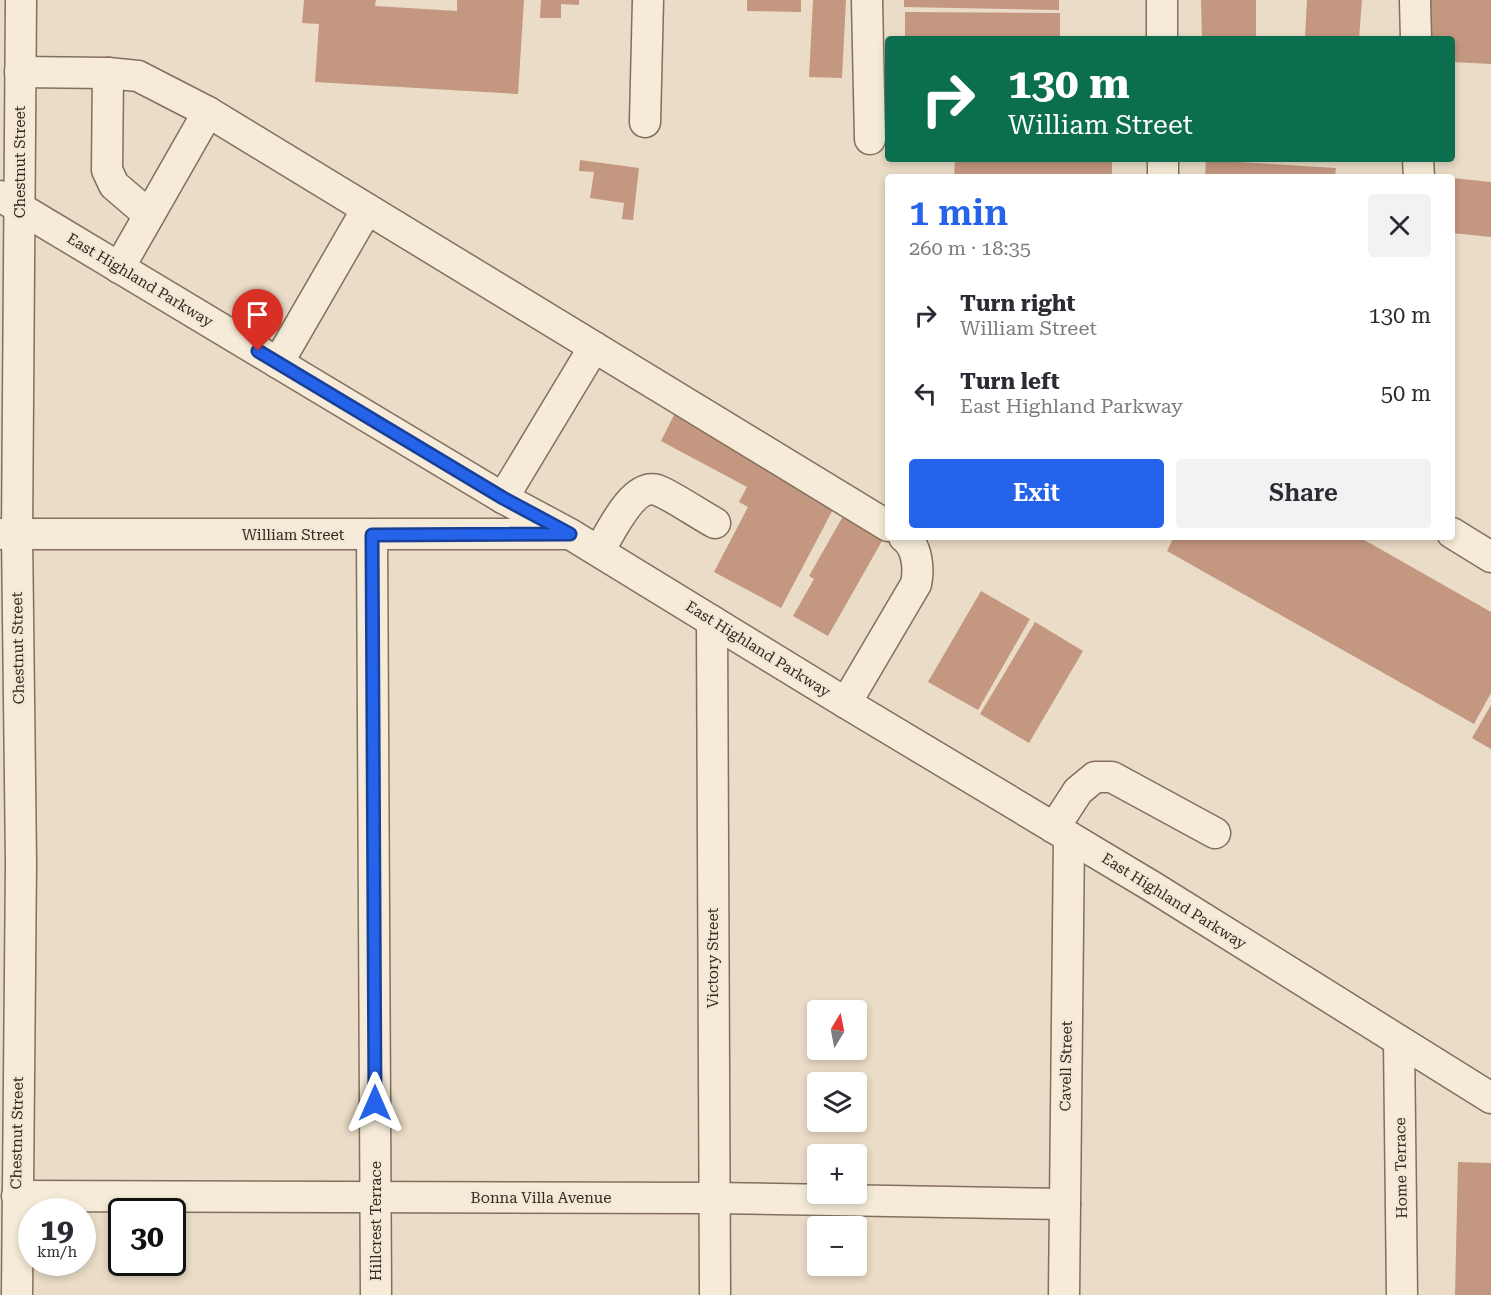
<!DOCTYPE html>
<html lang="en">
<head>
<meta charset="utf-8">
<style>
	body { margin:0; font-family:"Roboto Serif",serif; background:#f2f2f3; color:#2b2b33; height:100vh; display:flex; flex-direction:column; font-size:22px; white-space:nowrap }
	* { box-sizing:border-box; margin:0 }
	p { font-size:20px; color:#7c7c81 }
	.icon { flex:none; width:33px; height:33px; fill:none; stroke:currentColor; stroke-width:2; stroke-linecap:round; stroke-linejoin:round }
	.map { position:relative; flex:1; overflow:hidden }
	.side { position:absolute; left:885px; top:174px; width:570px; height:366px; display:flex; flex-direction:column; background:#fff; border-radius:6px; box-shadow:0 3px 9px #0003 }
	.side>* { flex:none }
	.hud { position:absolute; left:885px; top:36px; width:570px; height:126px; border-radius:6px; box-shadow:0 3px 9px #0003; background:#0b6e4f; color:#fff; overflow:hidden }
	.needle { width:39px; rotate:10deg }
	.buttons { position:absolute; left:807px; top:1000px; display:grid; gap:12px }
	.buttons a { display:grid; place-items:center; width:60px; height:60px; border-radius:6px; background:#fff; box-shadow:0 3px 9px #0003; font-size:30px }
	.speed { position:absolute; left:18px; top:1198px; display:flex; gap:12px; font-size:30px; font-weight:700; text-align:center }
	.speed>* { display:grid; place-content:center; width:78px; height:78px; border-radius:50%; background:#fff; box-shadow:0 3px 9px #0003; line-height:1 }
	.speed small { font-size:15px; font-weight:400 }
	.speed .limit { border:3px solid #111; border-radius:9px; background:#fff; color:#111 }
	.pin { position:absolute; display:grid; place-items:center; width:51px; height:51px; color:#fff; margin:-62px -26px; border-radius:50% 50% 50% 0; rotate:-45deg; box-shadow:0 0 6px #0007 }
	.pin .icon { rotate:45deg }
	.me { position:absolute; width:66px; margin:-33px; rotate:0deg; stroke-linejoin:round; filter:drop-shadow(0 0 4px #0008) }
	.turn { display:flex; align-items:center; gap:21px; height:126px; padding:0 24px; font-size:27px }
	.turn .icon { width:78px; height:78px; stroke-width:2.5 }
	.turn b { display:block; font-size:42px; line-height:51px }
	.round { display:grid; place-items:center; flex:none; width:63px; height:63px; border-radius:6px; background:#f2f2f3 }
	.overview { display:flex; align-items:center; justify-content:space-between; height:102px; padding:0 24px }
	h1 { font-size:36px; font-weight:600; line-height:45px; color:#2563eb }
	.button { display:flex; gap:12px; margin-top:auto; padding:12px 24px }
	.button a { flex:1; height:69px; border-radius:6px; background:#2563eb; color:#fff; font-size:24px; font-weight:600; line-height:69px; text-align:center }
	.button a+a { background:#f2f2f3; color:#2b2b33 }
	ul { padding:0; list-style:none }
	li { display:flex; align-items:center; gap:18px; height:78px; padding:0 24px }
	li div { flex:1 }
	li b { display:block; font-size:22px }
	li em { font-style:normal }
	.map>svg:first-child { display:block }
	.building { fill:#c49780 }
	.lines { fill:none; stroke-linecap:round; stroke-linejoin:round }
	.minor-casing { stroke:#836f5d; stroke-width:33 }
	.minor { stroke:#f5ebd8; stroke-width:30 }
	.route-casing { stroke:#184099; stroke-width:15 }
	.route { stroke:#2563eb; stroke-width:10 }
	.labels { text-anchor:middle; stroke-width:4.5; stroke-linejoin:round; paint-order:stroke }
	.street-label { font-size:15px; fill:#352820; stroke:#f2e7d5 }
</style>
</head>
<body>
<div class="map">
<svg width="1491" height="1295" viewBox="0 0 1491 1295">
	<rect width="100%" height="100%" fill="#eadcc6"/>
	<g class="building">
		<polygon points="304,0 376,0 375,6 457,11 457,0 524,0 518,94 315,82 319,24 302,23"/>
		<polygon points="541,0 579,0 579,5 561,4 561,18 540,18"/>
		<polygon points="747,0 801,0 801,12 747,11"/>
		<polygon points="813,0 846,0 842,78 809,77"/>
		<polygon points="904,0 1059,0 1059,10 904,7"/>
		<polygon points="1201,0 1256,0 1256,39 1202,39"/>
		<polygon points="1307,0 1362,0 1359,39 1305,37"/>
		<polygon points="1429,0 1491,0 1491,64 1452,62 1452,39 1428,39"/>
		<polygon points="905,12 1060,13 1060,39 905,39"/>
		<polygon points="955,159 1112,159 1112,177 954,177"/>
		<polygon points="580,160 639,168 633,220 622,219 624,203 590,198 594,172 579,171"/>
		<polygon points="1206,160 1336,168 1335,177 1205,177"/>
		<polygon points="1452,178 1491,182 1491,237 1452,233"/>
		<polygon points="675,413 838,500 781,608 714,572 748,507 739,502 747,487 661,441"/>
		<polygon points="846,511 886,534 828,636 793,616 814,579 809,576"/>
		<polygon points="1174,537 1359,537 1491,612 1491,693 1474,724 1167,551"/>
		<polygon points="981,591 1030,619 978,710 928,682"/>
		<polygon points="1035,622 1083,651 1029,743 980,714"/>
		<polygon points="1491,705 1491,749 1472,738"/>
		<polygon points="1458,1162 1491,1163 1491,1295 1455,1295"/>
	</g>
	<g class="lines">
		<defs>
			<g id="minor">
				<polyline points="867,0 870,139"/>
				<polyline points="1162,0 1162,39"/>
				<polyline points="1415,0 1416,39"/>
				<polyline points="20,72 108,73"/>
				<polyline points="645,122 648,0"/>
				<polyline points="1163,159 1163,177"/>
				<polyline points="1418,159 1419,177"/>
				<polyline points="0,196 503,498 570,534 846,703 1153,887 1491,1098"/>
				<polyline points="149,215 114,185 107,170 108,73 138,76 208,112 888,526"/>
				<polyline points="119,268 208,112"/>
				<polyline points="278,363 367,209"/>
				<polyline points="503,498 594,347"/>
				<polyline points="1452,533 1491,557"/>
				<polyline points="0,534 567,534"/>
				<polyline points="372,535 376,1295"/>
				<path d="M599 551C610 534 632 483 657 490 671 495 700 515 715 523"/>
				<polyline points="712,621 715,1295"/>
				<path d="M846 703 916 584C919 570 918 547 904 537"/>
				<polyline points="1054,828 1078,791 1095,777 1112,777 1215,833"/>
				<polyline points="1399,1041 1402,1295"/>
				<polyline points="17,1196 713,1198 1065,1204"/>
				<polyline points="17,1295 21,863 17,534 21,0"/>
				<polyline points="1064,1295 1069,837"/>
			</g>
		</defs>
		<use href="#minor" class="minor-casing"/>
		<use href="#minor" class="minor"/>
	</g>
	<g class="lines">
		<defs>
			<polyline id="route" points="258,351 503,498 570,534 372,535 375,1103"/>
		</defs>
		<use href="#route" class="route-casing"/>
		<use href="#route" class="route"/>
	</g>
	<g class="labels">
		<g class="street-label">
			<text transform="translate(20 162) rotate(-90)" y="5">Chestnut Street</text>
			<text transform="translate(140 280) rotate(31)" y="5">East Highland Parkway</text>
			<text x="293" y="540">William Street</text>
			<text transform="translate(18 648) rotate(-91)" y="5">Chestnut Street</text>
			<text transform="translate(758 649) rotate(32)" y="5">East Highland Parkway</text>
			<text transform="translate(1174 901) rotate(32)" y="5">East Highland Parkway</text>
			<text transform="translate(713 958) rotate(-90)" y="5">Victory Street</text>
			<text transform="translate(1066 1066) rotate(-89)" y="5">Cavell Street</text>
			<text transform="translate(17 1133) rotate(-89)" y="5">Chestnut Street</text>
			<text transform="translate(1401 1168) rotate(-91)" y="5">Home Terrace</text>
			<text x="541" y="1203">Bonna Villa Avenue</text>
			<text transform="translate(376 1221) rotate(-90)" y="5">Hillcrest Terrace</text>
		</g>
	</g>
</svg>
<div class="buttons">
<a><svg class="needle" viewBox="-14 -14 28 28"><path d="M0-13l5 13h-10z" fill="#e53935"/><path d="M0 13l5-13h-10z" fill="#7c7c81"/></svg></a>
<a><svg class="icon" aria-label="layers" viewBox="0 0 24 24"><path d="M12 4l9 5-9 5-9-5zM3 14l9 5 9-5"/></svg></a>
<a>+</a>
<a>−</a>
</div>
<div class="speed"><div>19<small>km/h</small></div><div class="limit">30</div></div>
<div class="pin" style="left:258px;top:351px;background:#d93025"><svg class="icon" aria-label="arrive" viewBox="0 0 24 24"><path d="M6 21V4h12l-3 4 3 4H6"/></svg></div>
<svg class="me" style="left:375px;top:1103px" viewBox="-20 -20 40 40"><path d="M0-17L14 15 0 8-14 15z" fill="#2563eb" stroke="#fff" stroke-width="4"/></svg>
<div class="hud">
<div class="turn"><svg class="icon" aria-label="right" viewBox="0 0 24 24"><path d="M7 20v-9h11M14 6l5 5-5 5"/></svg><div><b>130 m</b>William Street</div></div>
</div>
<section class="side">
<div class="overview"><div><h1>1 min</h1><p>260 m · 18:35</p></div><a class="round"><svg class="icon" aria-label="close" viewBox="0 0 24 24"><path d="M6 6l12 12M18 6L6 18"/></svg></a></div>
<ul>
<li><svg class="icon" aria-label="right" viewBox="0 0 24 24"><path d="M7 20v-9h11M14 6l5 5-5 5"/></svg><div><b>Turn right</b><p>William Street</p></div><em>130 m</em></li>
<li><svg class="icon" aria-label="left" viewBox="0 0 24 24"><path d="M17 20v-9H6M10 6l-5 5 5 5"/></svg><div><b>Turn left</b><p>East Highland Parkway</p></div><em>50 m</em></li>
</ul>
<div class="button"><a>Exit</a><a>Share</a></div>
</section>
</div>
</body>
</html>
